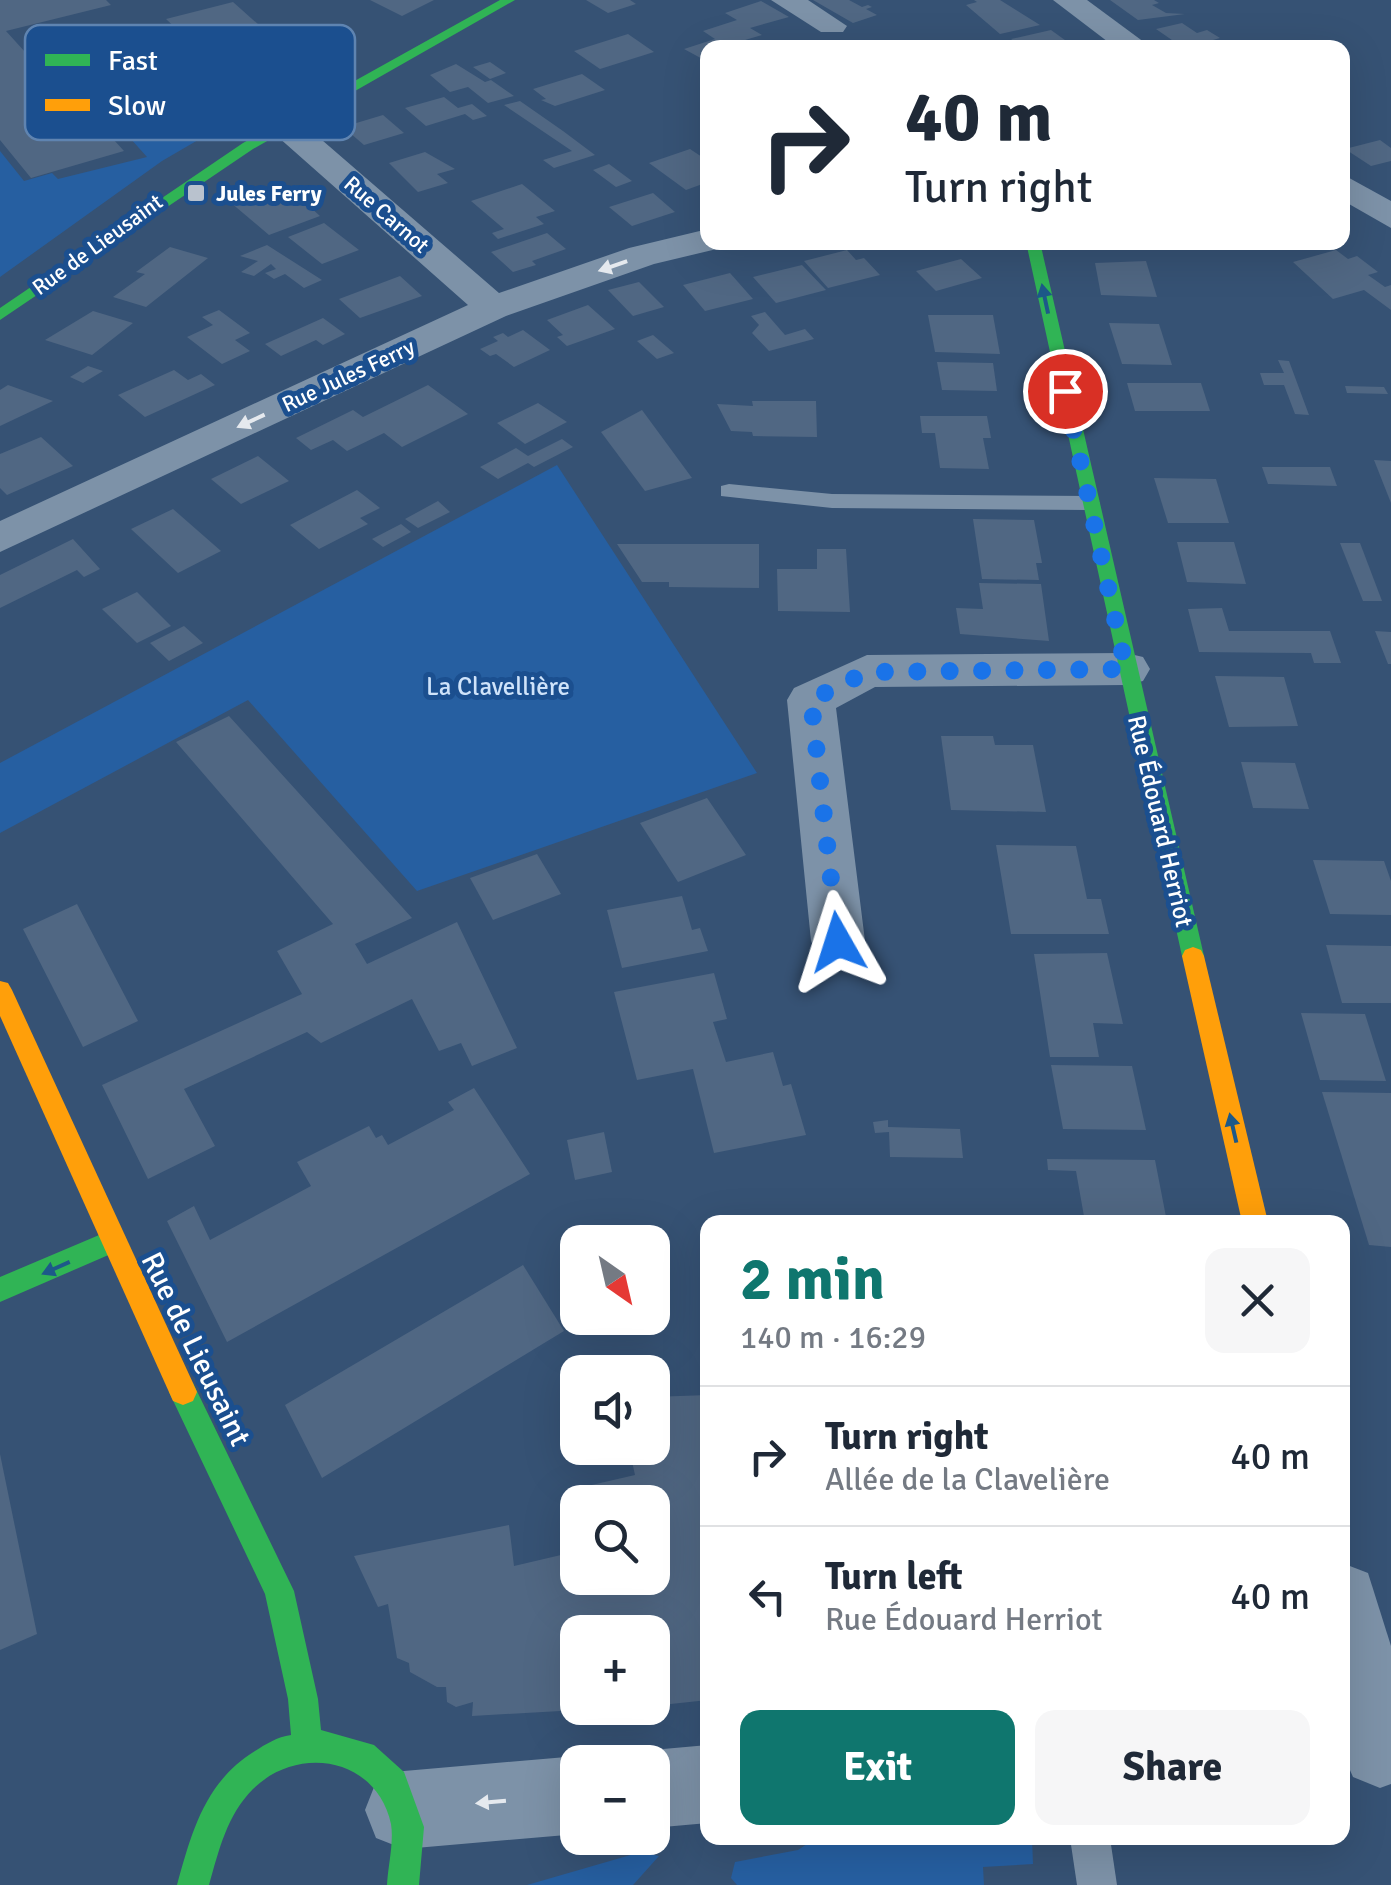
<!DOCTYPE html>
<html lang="en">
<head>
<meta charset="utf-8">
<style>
	body { margin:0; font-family:Signika,sans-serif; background:#f6f6f7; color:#1f2937; height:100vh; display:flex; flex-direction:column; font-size:38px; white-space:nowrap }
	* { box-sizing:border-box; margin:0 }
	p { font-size:32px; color:#747a83 }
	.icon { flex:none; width:55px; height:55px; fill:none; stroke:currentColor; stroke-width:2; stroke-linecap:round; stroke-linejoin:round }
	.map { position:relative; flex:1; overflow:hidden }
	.details { position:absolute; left:700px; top:1215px; width:650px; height:630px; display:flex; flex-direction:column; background:#fff; border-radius:20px; box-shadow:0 10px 40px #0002 }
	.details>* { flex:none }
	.hud { position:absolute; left:700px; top:40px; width:650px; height:210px; border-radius:20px; box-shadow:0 10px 40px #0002; background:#fff; color:#1f2937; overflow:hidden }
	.needle { width:65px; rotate:146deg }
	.fabs { position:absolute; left:560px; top:1225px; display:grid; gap:20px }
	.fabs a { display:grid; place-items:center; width:110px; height:110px; border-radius:20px; background:#fff; box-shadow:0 10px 40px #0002; font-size:50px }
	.pin { position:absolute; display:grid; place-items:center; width:85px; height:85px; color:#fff; margin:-42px; border:5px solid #fff; border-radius:50%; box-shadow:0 2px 10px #0007 }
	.me { position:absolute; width:110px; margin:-55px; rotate:354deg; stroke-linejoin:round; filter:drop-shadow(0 0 8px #0008) }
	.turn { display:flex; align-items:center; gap:35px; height:210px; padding:0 40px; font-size:45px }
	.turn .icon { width:130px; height:130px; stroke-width:2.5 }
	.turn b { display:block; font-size:70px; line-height:85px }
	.round { display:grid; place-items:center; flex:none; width:105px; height:105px; border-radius:20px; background:#f6f6f7 }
	.head { display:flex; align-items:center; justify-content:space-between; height:170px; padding:0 40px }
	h1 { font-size:60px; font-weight:700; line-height:75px; color:#0f766e }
	.button { display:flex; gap:20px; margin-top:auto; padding:20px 40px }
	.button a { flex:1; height:115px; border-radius:20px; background:#0f766e; color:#fff; font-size:40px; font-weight:700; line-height:115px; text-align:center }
	.button a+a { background:#f6f6f7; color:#1f2937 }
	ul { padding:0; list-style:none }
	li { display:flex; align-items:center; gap:30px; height:140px; padding:0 40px; border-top:2px solid #e0e1e3 }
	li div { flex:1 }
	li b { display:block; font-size:38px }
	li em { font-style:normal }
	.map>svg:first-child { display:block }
	.green { fill:#265fa1 }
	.building { fill:#506783 }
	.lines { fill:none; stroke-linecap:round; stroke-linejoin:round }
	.lane { fill:#7d92a8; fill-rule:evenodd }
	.street { fill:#7d92a8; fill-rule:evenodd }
	.fast { fill:#30b455; fill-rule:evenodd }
	.slow { fill:#ff9f0a; fill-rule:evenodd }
	.oneway { fill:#e5e9ee }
	.oneway2 { fill:#1d5989 }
	.route { stroke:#1a73e8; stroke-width:18; stroke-dasharray:0 32.4 }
	.poi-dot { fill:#b9c2ce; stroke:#1b4f8f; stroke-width:4 }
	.labels { text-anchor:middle; stroke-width:10; stroke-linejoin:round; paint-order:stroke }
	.far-poi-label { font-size:22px; font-weight:bold; fill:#fff; stroke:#1b4f8f; text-anchor:start }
	.far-street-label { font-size:22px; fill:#fff; stroke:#1b4f8f }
	.park-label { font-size:25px; fill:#cfe3fa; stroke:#1b4f8f }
	.street-label { font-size:25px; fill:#fff; stroke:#1b4f8f }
	.near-street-label { font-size:30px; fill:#fff; stroke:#1b4f8f }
	.key { fill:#1b4f8f; stroke:#5f84b1; stroke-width:2.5 }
	.key-label { font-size:28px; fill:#fff }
</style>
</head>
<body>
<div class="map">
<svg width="1391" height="1885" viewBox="0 0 1391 1885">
	<rect width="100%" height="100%" fill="#365274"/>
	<g class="green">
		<polygon points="306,77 162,161 0,277 0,151 24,181 52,173 58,179 147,157 113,119 229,87 238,95"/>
		<polygon points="557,465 757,773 417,891 248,700 0,833 0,763"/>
		<polygon points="1032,1838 1033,1864 983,1867 984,1885 737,1885 731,1878 735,1862 798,1850 813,1840"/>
		<polygon points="641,1852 659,1856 633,1885 527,1885"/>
	</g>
	<g class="building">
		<polygon points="0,0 106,0 111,5 6,31 25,52 32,50 124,151 31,178 0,140"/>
		<polygon points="370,0 434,0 402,16"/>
		<polygon points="586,0 630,0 636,4 608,13"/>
		<polygon points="813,0 849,0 862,7 868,5 872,7 866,9 877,15 853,23"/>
		<polygon points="974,0 1000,0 1040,25 1000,34 966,5 977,2"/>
		<polygon points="1110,0 1154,0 1159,3 1152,5 1166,13 1185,14 1138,20"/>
		<polygon points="761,1 789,17 750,28 762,35 745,40 749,42 708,48 708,62 684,49 715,39 703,31 737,20 725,13"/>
		<polygon points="233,2 312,72 242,91 166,19"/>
		<polygon points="1182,23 1197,33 1207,30 1220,38 1213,40 1218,43 1235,40 1246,48 1205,48 1199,43 1182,47 1156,29"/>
		<polygon points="1051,30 1076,48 1024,48 1011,39"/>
		<polygon points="628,34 654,52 600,69 574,51"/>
		<polygon points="490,62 506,73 490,79 473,67"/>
		<polygon points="456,64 485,82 491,80 514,96 488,103 468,87 450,92 430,75"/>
		<polygon points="582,74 605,90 555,106 541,100 546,99 533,89"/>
		<polygon points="444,97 458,108 472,104 487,116 473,120 465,114 426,126 405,108"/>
		<polygon points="520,101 563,131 595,155 554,168 543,160 572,151 504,105"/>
		<polygon points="383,115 404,133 364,145 343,127"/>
		<polygon points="1380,140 1391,148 1391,161 1371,166 1345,149"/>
		<polygon points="690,149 708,161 708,182 686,190 649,163"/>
		<polygon points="425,152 455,169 437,174 448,183 418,192 389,163"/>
		<polygon points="609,164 632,181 616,187 593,170"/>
		<polygon points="522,184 555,211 536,217 544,224 498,239 492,233 504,229 471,201"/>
		<polygon points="271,187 289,201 299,197 320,216 269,235 230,202"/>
		<polygon points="653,193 675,212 632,226 609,207"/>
		<polygon points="324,223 359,250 322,264 288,237"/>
		<polygon points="547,233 566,249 532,261 536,265 513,272 491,252"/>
		<polygon points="267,245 322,280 304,288 285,274 274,279 265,273 276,269 271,264 254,276 241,272 258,261 240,256"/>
		<polygon points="170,247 208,258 146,307 113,297 145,274 136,272"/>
		<polygon points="847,250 856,260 864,258 880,275 828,288 804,261"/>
		<polygon points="1336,250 1348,259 1357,256 1378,272 1368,275 1385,287 1391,285 1391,310 1364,290 1333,299 1293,262"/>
		<polygon points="961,259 982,278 936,291 916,271"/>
		<polygon points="1146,261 1157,297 1101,295 1095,263"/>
		<polygon points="802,265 826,290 776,303 753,277"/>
		<polygon points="730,273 753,299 705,311 683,285"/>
		<polygon points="400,276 422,296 360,318 339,299"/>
		<polygon points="639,282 664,307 633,316 608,290"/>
		<polygon points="588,305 615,329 567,346 557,337 563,335 547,320"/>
		<polygon points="219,310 250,333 235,340 250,351 222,364 187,337 213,325 202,317"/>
		<polygon points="93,311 133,323 92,355 45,340"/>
		<polygon points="765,312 785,335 805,329 814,339 769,351 752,333 759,325 751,316"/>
		<polygon points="928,315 993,315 1000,354 935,352"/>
		<polygon points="323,318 345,334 323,345 316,340 281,356 265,344"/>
		<polygon points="1109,323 1159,324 1172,365 1122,364"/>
		<polygon points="523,330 550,350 514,367 496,354 490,356 480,349 498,341 493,337 503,333 508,337"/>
		<polygon points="653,335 674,353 657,359 637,341"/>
		<polygon points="1278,360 1289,361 1309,415 1295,414 1284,385 1264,385 1260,373 1284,373"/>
		<polygon points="937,362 993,363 997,391 942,390"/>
		<polygon points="88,366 103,371 83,383 70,377"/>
		<polygon points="174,370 188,380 201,374 215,385 145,417 118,395"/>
		<polygon points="1127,383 1201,383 1210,411 1135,411"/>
		<polygon points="8,385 53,401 0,426 0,390"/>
		<polygon points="428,385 468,414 402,447 384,433 347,451 333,440 311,450 296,438 353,410 363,417"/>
		<polygon points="1345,386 1384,387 1388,394 1347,393"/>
		<polygon points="752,401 816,401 817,437 753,436 752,432 731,431 717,404 753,406"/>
		<polygon points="538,403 567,422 525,444 497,423"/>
		<polygon points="642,410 692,478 645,491 601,432"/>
		<polygon points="920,416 987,416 991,438 983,438 989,469 940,468 935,433 922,433"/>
		<polygon points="41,437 73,466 7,495 0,488 0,454"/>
		<polygon points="562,439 573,447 534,467 528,463 498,479 480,467 516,448 528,456"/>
		<polygon points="258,456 289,481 241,504 211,479"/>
		<polygon points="1374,460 1391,461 1391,503"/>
		<polygon points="1262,467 1330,467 1337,486 1268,484"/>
		<polygon points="1154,478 1216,479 1229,523 1168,523"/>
		<polygon points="357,490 380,508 360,518 368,524 319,549 290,525"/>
		<polygon points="438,501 450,512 418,528 405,519"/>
		<polygon points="173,509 221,551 178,573 131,529"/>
		<polygon points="973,519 1034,520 1042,563 1036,563 1039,580 982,579"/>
		<polygon points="401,524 411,532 383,547 372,539"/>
		<polygon points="73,539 100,569 84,577 77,570 0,608 0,575"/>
		<polygon points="1177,542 1234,542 1246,584 1187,582"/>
		<polygon points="1340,543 1360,543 1382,601 1363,601"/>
		<polygon points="617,544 759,544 759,588 669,587 669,582 642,582"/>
		<polygon points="817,549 846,549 850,612 778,611 777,569 817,569"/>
		<polygon points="979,583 1041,584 1049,641 960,634 956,608 983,609"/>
		<polygon points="137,592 171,626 137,643 102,609"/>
		<polygon points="1222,608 1229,631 1330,631 1341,663 1314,663 1311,653 1199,652 1188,609"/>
		<polygon points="184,626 203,643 169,661 150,643"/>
		<polygon points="1375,631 1391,632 1391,664 1388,664"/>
		<polygon points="1215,676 1284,677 1298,726 1229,727"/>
		<polygon points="229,716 412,918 355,944 367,964 457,922 517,1048 472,1066 461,1043 439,1051 412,999 321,1043 307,1032 184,1089 215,1146 148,1179 102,1085 302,994 277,951 333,924 176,742"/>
		<polygon points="941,736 993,736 995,745 1033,745 1046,812 951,810"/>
		<polygon points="1241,762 1295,763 1309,809 1253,808"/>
		<polygon points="707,798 746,855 678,882 640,823"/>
		<polygon points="996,845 1076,846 1087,899 1101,899 1109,934 1011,934"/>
		<polygon points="537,854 561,894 493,920 470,878"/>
		<polygon points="1313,860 1384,861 1391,881 1391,915 1330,914"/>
		<polygon points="682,896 692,930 700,928 708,951 622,968 607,910"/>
		<polygon points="77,904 138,1021 83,1047 23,929"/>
		<polygon points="1326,945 1391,946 1391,1003 1342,1003"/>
		<polygon points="1107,953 1123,1024 1093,1023 1099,1057 1050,1057 1034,954"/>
		<polygon points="714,973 727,1019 713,1022 726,1062 773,1052 783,1086 791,1084 806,1135 714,1153 693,1069 637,1080 614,992"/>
		<polygon points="1301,1013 1365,1014 1386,1081 1320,1080"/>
		<polygon points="1051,1065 1132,1066 1146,1130 1063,1129"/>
		<polygon points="474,1088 530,1174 227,1342 167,1221 194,1206 210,1240 311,1186 297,1162 369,1126 376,1138 382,1135 388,1145 454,1110 448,1102"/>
		<polygon points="1322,1092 1391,1093 1391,1247 1369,1245"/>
		<polygon points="888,1120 888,1127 960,1129 963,1158 890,1157 889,1132 875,1133 873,1122"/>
		<polygon points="604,1132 612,1172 575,1180 567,1140"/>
		<polygon points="1047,1159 1155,1160 1167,1222 1085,1222 1076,1171 1048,1170"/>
		<polygon points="523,1265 564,1331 322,1478 285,1405"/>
		<polygon points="708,1395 708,1700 652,1706 652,1632 578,1632 578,1710 472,1716 473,1702 456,1707 447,1702 446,1687 437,1687 410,1672 409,1663 397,1658 388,1604 378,1607 354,1556 509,1525 514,1566 578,1551 578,1578 652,1578 652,1502 578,1502 575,1549 570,1490 635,1475 629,1448 652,1448 652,1397"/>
		<polygon points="0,1454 37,1634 0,1650"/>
	</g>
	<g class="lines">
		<g class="lane">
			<polygon points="729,484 832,494 1089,496 1100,503 1089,510 832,508 721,496 721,486"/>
			<polygon points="1070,1838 1110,1838 1117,1885 1077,1885"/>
		</g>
		<g class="street">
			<polygon points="771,0 808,0 847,26 843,32 821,32"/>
			<polygon points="1053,0 1087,0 1152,48 1116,48"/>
			<polygon points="281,112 293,115 499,293 629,248 708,229 708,242 724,242 721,248 654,264 506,316 0,552 0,521 468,305 269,129 265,122"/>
			<polygon points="1342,174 1391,201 1391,228 1342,200"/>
			<polygon points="1126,653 1143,657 1150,669 1143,681 1126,685 875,687 836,708 865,941 857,957 838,963 819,957 811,941 787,700 794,688 867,655"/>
			<polygon points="1342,1563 1368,1573 1391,1646 1391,1784 1380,1788 1353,1777 1342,1752"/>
			<polygon points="708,1745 708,1823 652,1828 652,1762 624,1761 652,1750"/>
			<polygon points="578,1756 594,1762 578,1762 578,1834 404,1849 376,1838 365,1810 376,1782 404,1771"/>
		</g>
		<g class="fast">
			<polygon points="500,0 515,0 253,149 0,320 0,308 243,143"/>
			<polygon points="1026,242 1040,242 1204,956 1201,962 1185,962 1182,956"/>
			<polygon points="111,1230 120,1234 124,1242 120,1250 0,1302 0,1277"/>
			<path d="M183 1379 193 1383 294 1591 318 1699 321 1730 374 1745 404 1772 424 1827 419 1885H387C388 1866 394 1842 391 1824 377 1758 299 1744 253 1789 227 1815 219 1850 209 1885H177C192 1831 205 1782 255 1751 266 1744 277 1737 291 1735L288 1699 265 1594 169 1392 173 1383Z"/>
		</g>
		<g class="slow">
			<polygon points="1193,947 1201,950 1204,956 1268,1222 1242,1222 1182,956 1185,950"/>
			<polygon points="0,981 8,983 12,990 193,1383 197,1392 193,1401 183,1405 173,1401 0,1016"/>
		</g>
	</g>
	<defs><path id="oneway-solid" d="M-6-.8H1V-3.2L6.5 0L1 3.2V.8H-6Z" transform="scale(2.5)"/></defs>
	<g class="oneway">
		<use href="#oneway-solid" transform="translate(613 266) rotate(161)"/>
		<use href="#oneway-solid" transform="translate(251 421) rotate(155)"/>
		<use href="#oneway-solid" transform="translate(491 1802) rotate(175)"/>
	</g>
	<g class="oneway2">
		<use href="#oneway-solid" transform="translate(1045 299) rotate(-102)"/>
		<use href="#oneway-solid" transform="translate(1233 1128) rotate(-103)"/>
		<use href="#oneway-solid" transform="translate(56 1268) rotate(156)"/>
	</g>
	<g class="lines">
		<polyline class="route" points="838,942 811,700 867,672 1126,669 1065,391"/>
	</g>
	<rect class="poi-dot" x="186" y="183" width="20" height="20" rx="5"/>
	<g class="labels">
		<g class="far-poi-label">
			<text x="216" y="201">Jules Ferry</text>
		</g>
		<g class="far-street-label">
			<text transform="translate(387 214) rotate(41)" y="8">Rue Carnot</text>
			<text transform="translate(97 244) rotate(-36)" y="8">Rue de Lieusaint</text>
			<text transform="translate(348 375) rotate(-25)" y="8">Rue Jules Ferry</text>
		</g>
		<g class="park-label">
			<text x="498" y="695">La Clavellière</text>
		</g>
		<g class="street-label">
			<text transform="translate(1161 821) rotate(77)" y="9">Rue Édouard Herriot</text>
		</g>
		<g class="near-street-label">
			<text transform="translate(196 1349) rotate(64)" y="10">Rue de Lieusaint</text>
		</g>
	</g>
	<rect x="25" y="25" width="330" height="115" rx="15" class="key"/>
	<rect x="45" y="54" width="45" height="12" fill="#30b455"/>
	<rect x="45" y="99" width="45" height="12" fill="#ff9f0a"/>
	<g class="key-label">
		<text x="108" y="70">Fast</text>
		<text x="108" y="115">Slow</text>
	</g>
</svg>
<div class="fabs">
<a><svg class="needle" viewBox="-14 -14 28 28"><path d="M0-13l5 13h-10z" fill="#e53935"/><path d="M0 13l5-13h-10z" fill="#747a83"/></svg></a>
<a><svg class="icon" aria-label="sound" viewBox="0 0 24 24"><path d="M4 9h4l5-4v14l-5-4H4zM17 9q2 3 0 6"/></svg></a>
<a><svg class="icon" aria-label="search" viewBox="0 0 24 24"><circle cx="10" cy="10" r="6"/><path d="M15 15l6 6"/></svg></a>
<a>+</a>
<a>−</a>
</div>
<div class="pin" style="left:1065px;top:391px;background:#d93025"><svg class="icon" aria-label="arrive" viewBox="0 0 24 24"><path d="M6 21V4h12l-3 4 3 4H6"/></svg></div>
<svg class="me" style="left:838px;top:942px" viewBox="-20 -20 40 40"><path d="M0-17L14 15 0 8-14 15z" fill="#1a73e8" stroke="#fff" stroke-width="4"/></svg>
<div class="hud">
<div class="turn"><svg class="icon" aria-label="right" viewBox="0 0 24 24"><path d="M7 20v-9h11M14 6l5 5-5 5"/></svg><div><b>40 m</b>Turn right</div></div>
</div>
<section class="details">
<div class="head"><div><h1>2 min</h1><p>140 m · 16:29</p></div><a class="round"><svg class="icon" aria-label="close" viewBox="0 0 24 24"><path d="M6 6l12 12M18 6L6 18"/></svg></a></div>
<ul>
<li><svg class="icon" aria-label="right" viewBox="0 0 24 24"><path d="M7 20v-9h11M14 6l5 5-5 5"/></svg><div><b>Turn right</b><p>Allée de la Clavelière</p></div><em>40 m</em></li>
<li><svg class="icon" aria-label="left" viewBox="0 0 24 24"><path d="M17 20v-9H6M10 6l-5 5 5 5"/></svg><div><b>Turn left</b><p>Rue Édouard Herriot</p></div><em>40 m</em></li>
</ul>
<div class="button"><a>Exit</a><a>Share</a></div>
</section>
</div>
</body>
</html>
